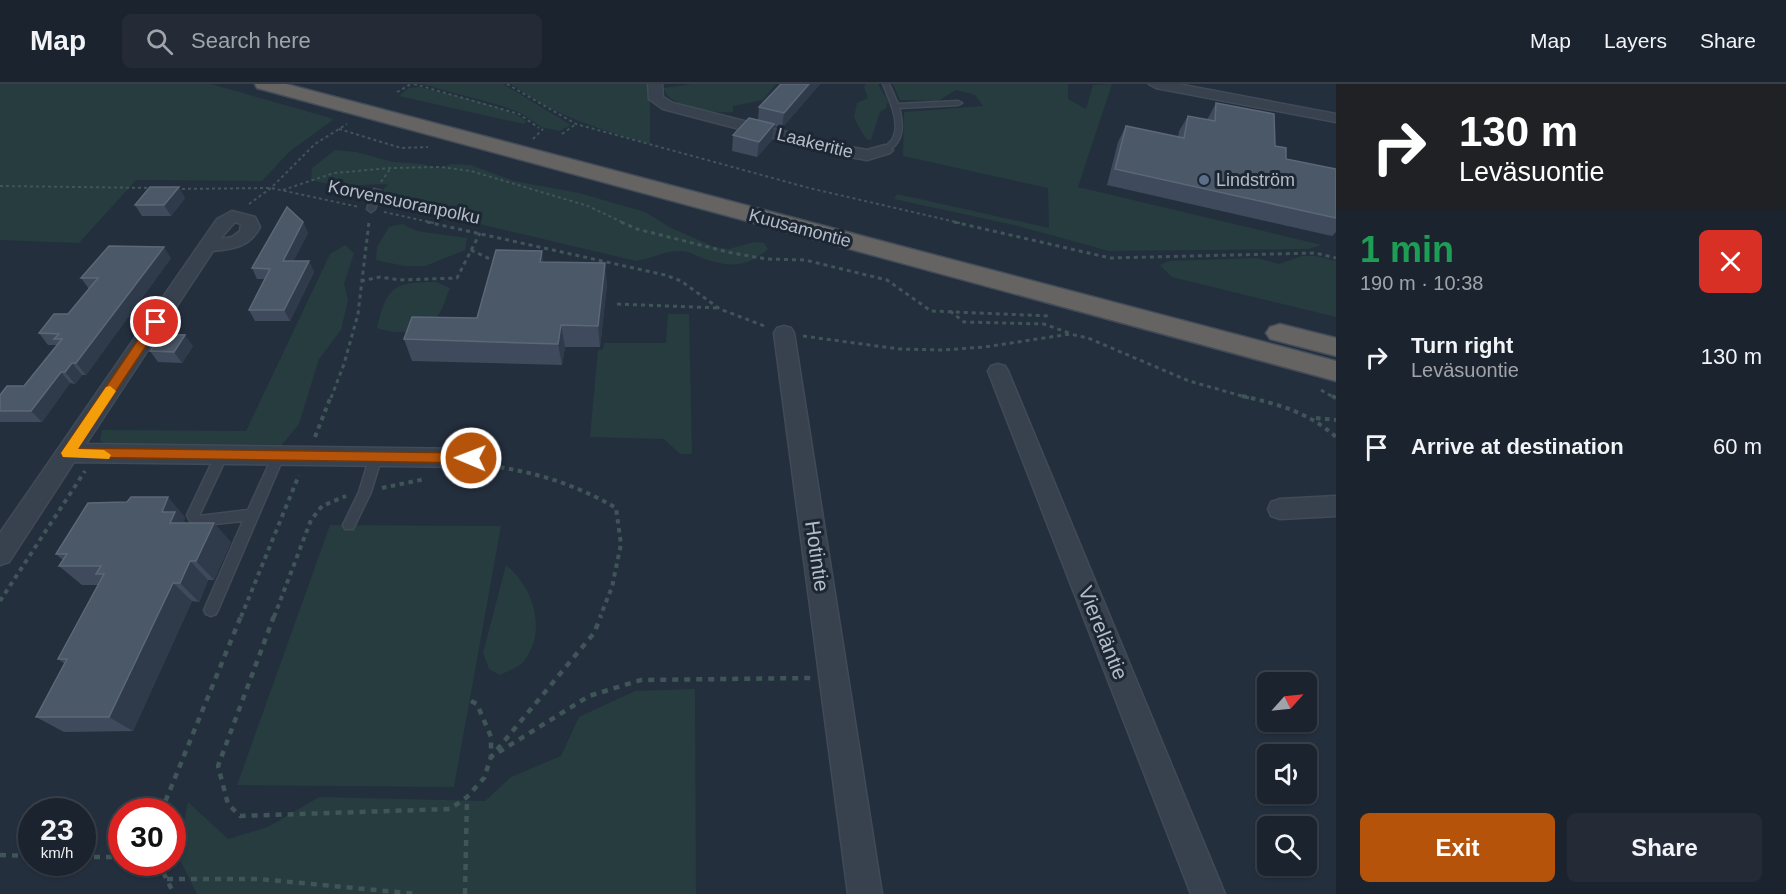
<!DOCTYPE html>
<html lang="en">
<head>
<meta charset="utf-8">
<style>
	body { margin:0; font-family:Helvetica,sans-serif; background:#242b36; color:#f1f3f6; height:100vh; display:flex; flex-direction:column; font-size:22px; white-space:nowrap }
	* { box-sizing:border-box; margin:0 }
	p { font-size:20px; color:#a0a4aa }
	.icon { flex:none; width:33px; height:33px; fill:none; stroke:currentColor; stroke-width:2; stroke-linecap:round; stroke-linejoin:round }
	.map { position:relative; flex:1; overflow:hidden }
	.panel { display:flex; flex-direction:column; background:#1b232e; width:450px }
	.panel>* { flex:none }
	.banner { background:#202124; color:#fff; overflow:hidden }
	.needle { width:39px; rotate:63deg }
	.controls { position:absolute; left:1257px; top:588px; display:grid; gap:12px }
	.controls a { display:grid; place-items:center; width:60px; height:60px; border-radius:9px; background:#1b232e; box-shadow:0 2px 4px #0004,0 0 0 2px #39404a; font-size:30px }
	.speed { position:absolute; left:18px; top:714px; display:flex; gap:12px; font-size:30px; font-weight:700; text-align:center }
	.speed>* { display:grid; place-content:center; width:78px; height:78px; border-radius:50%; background:#1b232e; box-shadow:0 2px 4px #0004,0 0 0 2px #39404a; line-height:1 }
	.speed small { font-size:15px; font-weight:400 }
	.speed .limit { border:9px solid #d22; background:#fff; color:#111 }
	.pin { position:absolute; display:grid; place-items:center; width:51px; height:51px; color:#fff; margin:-26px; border:3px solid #fff; border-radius:50%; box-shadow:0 2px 6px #0007 }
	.me { position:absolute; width:66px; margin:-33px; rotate:271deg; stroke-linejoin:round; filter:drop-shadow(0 0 4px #0008) }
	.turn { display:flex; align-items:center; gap:21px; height:126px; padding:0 24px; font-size:27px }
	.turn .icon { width:78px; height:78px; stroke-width:2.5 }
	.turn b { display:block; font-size:42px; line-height:51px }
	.round { display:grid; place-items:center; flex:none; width:63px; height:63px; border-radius:9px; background:#242b36 }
	.overview { display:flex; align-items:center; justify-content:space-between; height:102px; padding:0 24px }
	h1 { font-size:36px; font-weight:600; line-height:45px; color:#1e9e55 }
	.button { display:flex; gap:12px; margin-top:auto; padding:12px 24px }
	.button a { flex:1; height:69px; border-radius:9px; background:#b45309; color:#fff; font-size:24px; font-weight:600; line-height:69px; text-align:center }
	.button a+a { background:#242b36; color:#f1f3f6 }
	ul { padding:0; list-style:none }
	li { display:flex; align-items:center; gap:18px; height:90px; padding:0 24px }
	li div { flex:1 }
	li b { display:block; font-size:22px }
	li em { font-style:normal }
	header { display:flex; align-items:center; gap:36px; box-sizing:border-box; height:84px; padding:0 30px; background:#1b232e; border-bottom:2px solid #39404a }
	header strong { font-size:28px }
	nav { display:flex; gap:33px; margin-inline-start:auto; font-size:21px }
	.search { width:420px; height:54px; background:#242b36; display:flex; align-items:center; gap:15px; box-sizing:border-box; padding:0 21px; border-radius:9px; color:#a0a4aa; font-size:22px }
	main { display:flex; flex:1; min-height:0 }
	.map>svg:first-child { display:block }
	.green { fill:#263c3f }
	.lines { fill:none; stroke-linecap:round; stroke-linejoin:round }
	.service-casing { stroke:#414a57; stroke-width:3 }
	.minor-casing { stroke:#414a57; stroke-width:3 }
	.trunk-casing { stroke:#434c59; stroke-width:3 }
	.path-far3 { stroke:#3f5557; stroke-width:2; stroke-dasharray:3 3; stroke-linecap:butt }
	.path-far2 { stroke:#3f5557; stroke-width:3; stroke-dasharray:4 4; stroke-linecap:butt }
	.path-far1 { stroke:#3f5557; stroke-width:4; stroke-dasharray:4.5 4.5; stroke-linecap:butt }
	.path { stroke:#3f5557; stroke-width:4.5; stroke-dasharray:6 6; stroke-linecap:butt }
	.service { fill:#38414e; fill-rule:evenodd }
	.minor { fill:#38414e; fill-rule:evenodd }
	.trunk { fill:#656462; fill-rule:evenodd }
	.wall { fill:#3f4b5c }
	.shaded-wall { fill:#2f3b4b }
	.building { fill:#4b5868; stroke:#5c6777; stroke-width:1.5 }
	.route { fill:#b45309; stroke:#753606; stroke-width:1.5 }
	.slow { fill:#f59e0b }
	.service-dot { fill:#5c6f8a; stroke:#1d2633; stroke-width:2 }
	.labels { text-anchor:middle; stroke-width:6; stroke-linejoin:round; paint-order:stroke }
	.far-street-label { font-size:18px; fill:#b4bcc9; stroke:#1d2633 }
	.far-poi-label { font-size:18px; fill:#b4bcc9; stroke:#1d2633; text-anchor:start }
	.street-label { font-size:21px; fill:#b4bcc9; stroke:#1d2633 }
</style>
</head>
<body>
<header>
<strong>Map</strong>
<div class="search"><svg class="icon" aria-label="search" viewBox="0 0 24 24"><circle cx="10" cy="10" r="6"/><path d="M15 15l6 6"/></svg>Search here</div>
<nav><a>Map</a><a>Layers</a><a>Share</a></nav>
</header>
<main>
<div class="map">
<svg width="1336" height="810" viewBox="0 0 1336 810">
	<rect width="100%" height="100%" fill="#242f3e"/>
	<g class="green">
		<polygon points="0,0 211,0 334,35 289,68 262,97 136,96 79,159 0,156"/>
		<polygon points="421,0 503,0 571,41 559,47 541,43 521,29 499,21"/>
		<path d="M511 0H650V60C598 45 555 32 511 0Z"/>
		<path d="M692 0H776L763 16 733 22V28C720 30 677 23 668 12 666 10 665 7 663 4Z"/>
		<polygon points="866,0 878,0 888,17 886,24 880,28 871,56 866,55 854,34 857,19 868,14 864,3"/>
		<polygon points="893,0 1068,0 1068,15 1086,25 1093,1 1112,0 1078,103 1322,161 1308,165 1109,167 1018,142 894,115 897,110 1049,144 1048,104 903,72 904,28 983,22 975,11 956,6 938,17 900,16"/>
		<path d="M419 3C444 10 510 21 527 38L523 40 399 12 409 4Z"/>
		<path d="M335 66 356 68 393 78 422 80 438 84 452 80 471 81 514 97 579 109 645 128 671 144 715 163 729 165 754 158 764 159 768 165C750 182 731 184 708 176 699 174 691 167 681 167 665 166 652 175 636 177L416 125 383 115 382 107 388 100 337 102 311 96 312 84Z"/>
		<polygon points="402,140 417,147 467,154 465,166 425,182 404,182 376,176 377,163 389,143"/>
		<polygon points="345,161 354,169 344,200 348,216 341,246 319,275 299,340 280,363 114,363 100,357 102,346 246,347 330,170"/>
		<polygon points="1302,172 1316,172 1336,177 1336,233 1172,193 1160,181 1169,177 1257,174 1279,180"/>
		<path d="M436 198 450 204C446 212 444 224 438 231 424 250 397 251 377 244 387 202 394 198 436 198Z"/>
		<polygon points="668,230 689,230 692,370 680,370 664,355 590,353 598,266 603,265 604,259 666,259"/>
		<polygon points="330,441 501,442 454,703 237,701"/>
		<path d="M506 481C533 503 548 546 524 577 520 583 507 587 500 591L489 585 483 569Z"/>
		<polygon points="695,605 696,810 197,810 178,772 188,718 228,755 268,743 319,713 485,717 511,693 561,672 579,633 635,607"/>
	</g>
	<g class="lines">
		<defs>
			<g id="service">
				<path d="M883 0H889L898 20 958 17 962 19 958 21 899 24C904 42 904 60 885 68L881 66C885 63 889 60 892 56 902 40 889 15 883 0Z"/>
				<polygon points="374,105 381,107 375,125 371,128 367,125"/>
				<polygon points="221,368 227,372 199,432 248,426 274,369 282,369 284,372 218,526 216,530 211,532 206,530 204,526 243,437 196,442 192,441 187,431 215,372"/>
				<polygon points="376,368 382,372 371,408 353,445 345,445 343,441 359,408 370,372"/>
			</g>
			<g id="minor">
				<polygon points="648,0 662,0 663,13 673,19 839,61 867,66 885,61 893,66 890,69 867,76 839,71 663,25 649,15"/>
				<polygon points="1149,0 1178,0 1336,30 1336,38 1156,4"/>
				<path d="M232 127 255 133 260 143C250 163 233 165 213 167L86 360 471 365 479 368 483 374 479 380 471 383 74 378 9 478 0 481V449L217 135ZM235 138 241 140 240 147 232 153 220 155Z"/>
				<polygon points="784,242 791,244 794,249 882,810 848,810 774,249 777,244"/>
				<polygon points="998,280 1005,282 1008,287 1225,810 1191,810 988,287 991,282"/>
				<polygon points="1336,412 1336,432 1280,435 1271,432 1268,425 1271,418 1280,415"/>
			</g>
			<g id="trunk">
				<polygon points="255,0 286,0 1336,277 1336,297 257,4"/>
				<polygon points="1280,240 1336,254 1336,272 1270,255 1266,249 1270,243"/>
			</g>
		</defs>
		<use href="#service" class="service-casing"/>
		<use href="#minor" class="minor-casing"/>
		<use href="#trunk" class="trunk-casing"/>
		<g class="path-far3">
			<polyline points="414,0 519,30 539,44"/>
			<polyline points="507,0 576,40 809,104 960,139"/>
			<polyline points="397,8 411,0"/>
			<polyline points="339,45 401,64 428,63"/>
			<polyline points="562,50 576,40"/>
			<polyline points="533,55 543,45"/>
			<polyline points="381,98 390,85"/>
			<polyline points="0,102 154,104"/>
			<polyline points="176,105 271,104 359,123"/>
			<polyline points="283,106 334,89 391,84 441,83 471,87 588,122 624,139"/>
			<polyline points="249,120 271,104 315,60 347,40"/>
			<polyline points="384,128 434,139"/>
		</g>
		<g class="path-far2">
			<polyline points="427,138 665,191 681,197 720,225 767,243"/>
			<polyline points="621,138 637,145 732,169 767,175 805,176 887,196 931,227 1050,232"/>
			<polyline points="954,138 1110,174 1315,169 1336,174"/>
			<polyline points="471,166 498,179"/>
			<polyline points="361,197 380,193 400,196 457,194 480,149"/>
			<polyline points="617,220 719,224"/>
			<polyline points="950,227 964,238 1044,240 1069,249"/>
			<polyline points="803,252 899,265 943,266 985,263 1070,250 1088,254 1189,297 1249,314"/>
			<polyline points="1321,306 1335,314"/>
			<polyline points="331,314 344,280 358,230 369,138"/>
		</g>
		<g class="path-far1">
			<path d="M1242 312C1278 320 1308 328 1336 353"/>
			<polyline points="1332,312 1336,314"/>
			<polyline points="1316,334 1336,336"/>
			<polyline points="315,353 331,312"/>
			<path d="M491 382C536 388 577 401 616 424L621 460 612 503 600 533"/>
			<polyline points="382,404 425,395"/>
			<polyline points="0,517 85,387"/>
			<polyline points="241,533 299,391"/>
			<polyline points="274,533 311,436 322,422 346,412"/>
		</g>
		<g class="path">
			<polyline points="274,532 218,682 228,720 240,732 450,725 467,713 484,694 491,673 589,612 641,596 811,594"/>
			<polyline points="471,617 477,620 491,653 491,673 594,549 601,532"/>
			<polyline points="161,728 241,532"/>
			<polyline points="0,771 32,772"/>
			<polyline points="82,773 122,773"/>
			<polyline points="158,778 174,810"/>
			<polyline points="167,795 259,795 418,810"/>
			<polyline points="465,810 467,713"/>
		</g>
		<use href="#service" class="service"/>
		<use href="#minor" class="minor"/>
		<use href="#trunk" class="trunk"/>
	</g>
	<g class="wall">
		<polygon points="820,0 782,44 774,42 772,56 757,73 732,67 733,51 758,36 759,23"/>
		<polygon points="1216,19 1275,62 1286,75 1336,85 1336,148 1332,152 1107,101 1118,58 1126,42 1178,53 1179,47 1188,32 1207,36"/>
		<polygon points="185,114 171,132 142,132 135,121"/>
		<polygon points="303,138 308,149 293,177 309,177 314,188 290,237 255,237 249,226 265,195 257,195 252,184"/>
		<polygon points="171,174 86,291 82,291 75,300 70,299 42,338 0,338 0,311 24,302 57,261 48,261 39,249 68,230 89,205 81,194"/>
		<polygon points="544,178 607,200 600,263 565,263 562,281 412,277 404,255 477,234"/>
		<polygon points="193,262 182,279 158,278 150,267"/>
		<polygon points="185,433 184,437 185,439 231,458 214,496 208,496 199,518 192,517 133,647 64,648 36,633 65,580 58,575 98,501 82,501 59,482 63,476 56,470"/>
	</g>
	<g class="shaded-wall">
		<polygon points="809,0 820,0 782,44 784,29"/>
		<polygon points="774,40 772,56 757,73 759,58"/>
		<polygon points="179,103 185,114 171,132 164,121"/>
		<polygon points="303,138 308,149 288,188 283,177"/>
		<polygon points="164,163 171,174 86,291 76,279"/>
		<polygon points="542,167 545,188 540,178"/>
		<polygon points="309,177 314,188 290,237 284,226"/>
		<polygon points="605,179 607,200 600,263 598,242"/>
		<polygon points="561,241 565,263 562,281 558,260"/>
		<polygon points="185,251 193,262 182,279 174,268"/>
		<polygon points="72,279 82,291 75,300 65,288"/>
		<polygon points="61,288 70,299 42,338 31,327"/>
		<polygon points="168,413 185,433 184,437 193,447 170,439 162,428"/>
		<polygon points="214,439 231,458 214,496 196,477"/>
		<polygon points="190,477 208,496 199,518 180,499"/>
		<polygon points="173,499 192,517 133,647 109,633"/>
	</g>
	<g class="building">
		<polygon points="781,0 809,0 784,29 759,23"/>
		<polygon points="1216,19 1274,30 1275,62 1286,64 1286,75 1336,85 1336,134 1115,85 1126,42 1184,54 1188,32 1215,37"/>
		<polygon points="749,34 774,40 759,58 733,51"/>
		<polygon points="150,103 179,103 164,121 135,121"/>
		<polygon points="287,123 303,138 283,177 309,177 284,226 249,226 270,185 252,184"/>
		<polygon points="109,162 164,163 76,279 72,279 65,288 61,288 31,327 0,327 0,311 7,302 24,302 62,255 54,255 59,250 39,249 54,230 68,230 98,194 81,194"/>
		<polygon points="496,166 542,167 540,178 605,179 598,242 561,241 558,260 404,255 412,233 477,234"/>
		<polygon points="162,250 185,251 174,268 150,267"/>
		<polygon points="131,413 168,413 162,428 175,428 170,439 214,439 196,477 190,477 180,499 173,499 109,633 36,633 67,575 58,575 104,490 96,490 101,482 59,482 67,470 56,470 88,419 127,418"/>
	</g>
	<polygon class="route" points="156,234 162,238 78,364 471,369 478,374 471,379 63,373 61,369 63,366 152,235"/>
	<polygon class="slow" points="110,302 116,307 78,365 104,366 111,371 109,375 63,373 61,369 63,366 106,303"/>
	<circle class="service-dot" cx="1204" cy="96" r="6"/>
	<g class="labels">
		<g class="far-street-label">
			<text transform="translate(815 59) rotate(14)" y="6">Laakeritie</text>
			<text transform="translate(404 118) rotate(12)" y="6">Korvensuoranpolku</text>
			<text transform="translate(800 144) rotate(15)" y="6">Kuusamontie</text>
		</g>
		<g class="far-poi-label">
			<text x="1216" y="102">Lindström</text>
		</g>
		<g class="street-label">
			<text transform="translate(817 472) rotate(82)" y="7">Hotintie</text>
			<text transform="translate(1103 549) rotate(68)" y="7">Viereläntie</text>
		</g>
	</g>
</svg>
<div class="controls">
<a><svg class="needle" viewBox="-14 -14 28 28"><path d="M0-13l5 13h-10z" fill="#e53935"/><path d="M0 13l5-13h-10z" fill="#a0a4aa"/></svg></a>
<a><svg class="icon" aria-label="sound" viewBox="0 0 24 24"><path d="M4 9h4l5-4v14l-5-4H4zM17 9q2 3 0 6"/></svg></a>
<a><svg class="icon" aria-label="search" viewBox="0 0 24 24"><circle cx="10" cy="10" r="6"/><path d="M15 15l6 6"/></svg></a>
</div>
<div class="speed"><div>23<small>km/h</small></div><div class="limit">30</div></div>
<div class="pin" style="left:156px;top:238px;background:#d93025"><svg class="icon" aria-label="arrive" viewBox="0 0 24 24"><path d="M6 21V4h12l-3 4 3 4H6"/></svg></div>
<svg class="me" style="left:471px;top:374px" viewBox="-20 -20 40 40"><circle r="17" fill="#b45309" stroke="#fff" stroke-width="3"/><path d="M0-11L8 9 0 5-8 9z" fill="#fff"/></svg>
</div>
<section class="panel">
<div class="banner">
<div class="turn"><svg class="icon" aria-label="right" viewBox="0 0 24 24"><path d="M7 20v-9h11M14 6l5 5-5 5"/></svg><div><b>130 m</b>Leväsuontie</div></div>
</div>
<div class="overview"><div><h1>1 min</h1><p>190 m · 10:38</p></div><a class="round" style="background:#d93025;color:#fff"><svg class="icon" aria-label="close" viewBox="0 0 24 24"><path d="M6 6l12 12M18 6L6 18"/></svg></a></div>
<ul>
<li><svg class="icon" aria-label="right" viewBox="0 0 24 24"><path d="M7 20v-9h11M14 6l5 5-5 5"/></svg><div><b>Turn right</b><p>Leväsuontie</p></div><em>130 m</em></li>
<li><svg class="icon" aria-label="arrive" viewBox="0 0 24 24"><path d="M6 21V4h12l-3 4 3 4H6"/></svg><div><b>Arrive at destination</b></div><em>60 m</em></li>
</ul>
<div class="button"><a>Exit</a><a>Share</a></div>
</section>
</main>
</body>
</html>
